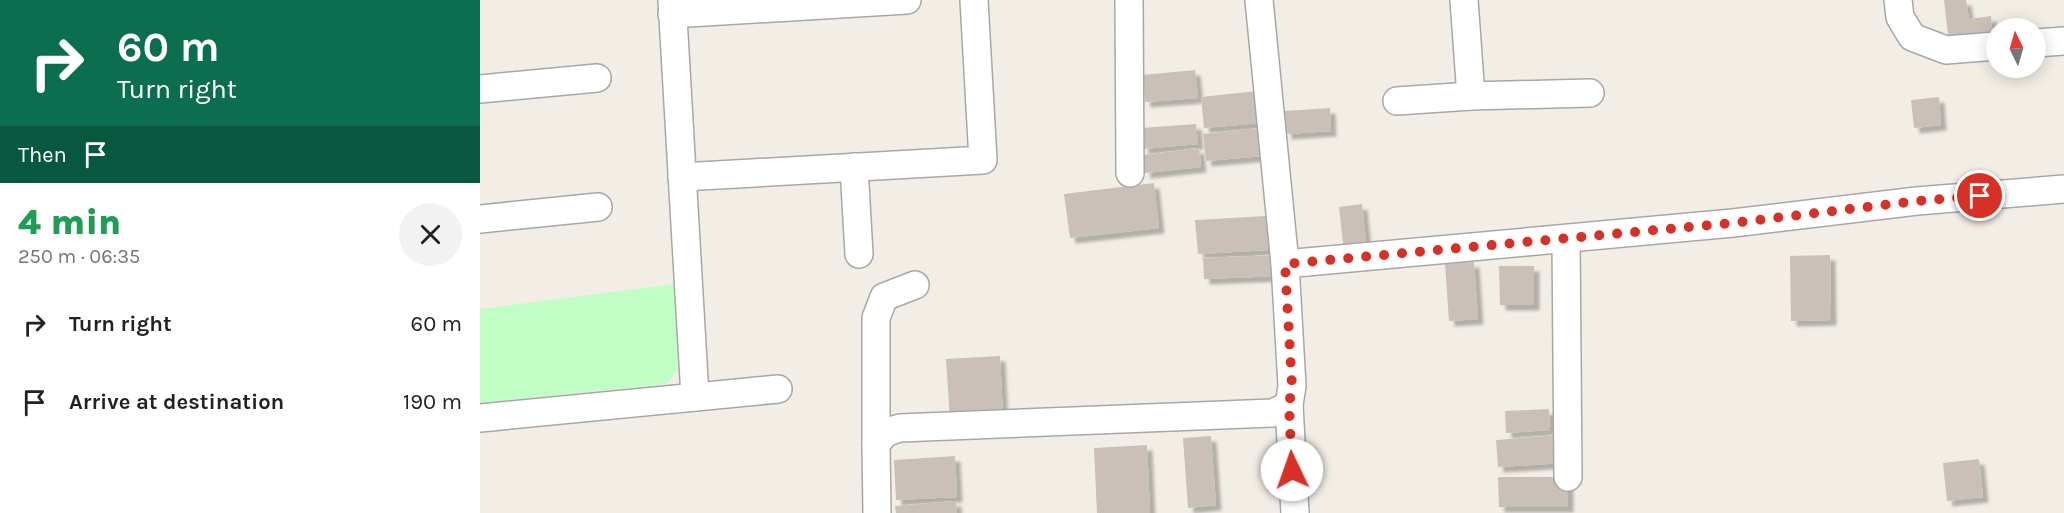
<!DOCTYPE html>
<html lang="en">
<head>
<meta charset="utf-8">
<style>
	body { margin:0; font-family:Karla,sans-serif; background:#f2f2f2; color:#222; height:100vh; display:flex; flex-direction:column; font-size:22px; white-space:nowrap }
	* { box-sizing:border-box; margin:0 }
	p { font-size:20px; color:#767676 }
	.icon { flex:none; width:33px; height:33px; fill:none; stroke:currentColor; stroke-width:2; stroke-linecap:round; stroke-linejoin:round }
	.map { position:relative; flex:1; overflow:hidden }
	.details { display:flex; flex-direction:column; background:#fff; width:480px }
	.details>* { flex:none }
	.guide { background:#0b6e4f; color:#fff; overflow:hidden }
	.needle { width:39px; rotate:355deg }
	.tools { position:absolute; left:1506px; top:18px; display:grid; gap:12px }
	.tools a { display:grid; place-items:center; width:60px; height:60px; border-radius:50%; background:#fff; box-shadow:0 3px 15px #0003; font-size:30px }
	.pin { position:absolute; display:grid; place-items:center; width:51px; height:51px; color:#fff; margin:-26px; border:3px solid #fff; border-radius:50%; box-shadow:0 2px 6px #0007 }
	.me { position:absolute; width:66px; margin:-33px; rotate:357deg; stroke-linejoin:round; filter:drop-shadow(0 0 4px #0008) }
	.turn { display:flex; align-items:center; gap:21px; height:126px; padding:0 18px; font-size:27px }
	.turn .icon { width:78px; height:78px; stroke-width:2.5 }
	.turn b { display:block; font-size:42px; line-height:51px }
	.then { display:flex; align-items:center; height:57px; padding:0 18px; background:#0003; gap:12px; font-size:22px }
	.round { display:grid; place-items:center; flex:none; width:63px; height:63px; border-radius:32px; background:#f2f2f2 }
	.overview { display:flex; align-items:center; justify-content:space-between; height:102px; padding:0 18px }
	h1 { font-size:36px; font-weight:800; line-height:45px; color:#1e9e55 }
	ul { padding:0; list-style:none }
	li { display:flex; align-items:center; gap:18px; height:78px; padding:0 18px }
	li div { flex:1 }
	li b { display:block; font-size:22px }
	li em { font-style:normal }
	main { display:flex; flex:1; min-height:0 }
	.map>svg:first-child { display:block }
	.park { fill:#c0fec5 }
	.building { fill:#cac0b8; filter:url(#shadow) }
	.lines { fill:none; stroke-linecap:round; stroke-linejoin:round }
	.minor-casing { stroke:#a7a7a7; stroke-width:30 }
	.minor { stroke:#fff; stroke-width:27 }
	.route { stroke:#d93025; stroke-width:10; stroke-dasharray:0 18 }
</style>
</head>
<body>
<main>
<section class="details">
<div class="guide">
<div class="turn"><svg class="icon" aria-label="right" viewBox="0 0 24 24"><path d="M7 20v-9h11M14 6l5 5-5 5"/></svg><div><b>60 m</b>Turn right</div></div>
<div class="then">Then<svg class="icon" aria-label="arrive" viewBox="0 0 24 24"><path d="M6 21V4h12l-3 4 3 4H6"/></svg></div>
</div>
<div class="overview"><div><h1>4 min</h1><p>250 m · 06:35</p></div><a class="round"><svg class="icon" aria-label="close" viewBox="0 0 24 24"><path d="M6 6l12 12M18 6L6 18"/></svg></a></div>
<ul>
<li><svg class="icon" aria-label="right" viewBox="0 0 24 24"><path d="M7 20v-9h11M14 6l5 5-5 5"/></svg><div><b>Turn right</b></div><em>60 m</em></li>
<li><svg class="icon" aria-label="arrive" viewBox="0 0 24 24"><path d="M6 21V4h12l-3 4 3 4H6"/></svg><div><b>Arrive at destination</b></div><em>190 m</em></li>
</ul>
</section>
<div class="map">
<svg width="1584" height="513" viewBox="0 0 1584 513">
	<defs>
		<filter id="shadow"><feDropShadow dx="5.5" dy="5.5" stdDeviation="1.5" flood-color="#0004"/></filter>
	</defs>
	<rect width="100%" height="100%" fill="#f2eee6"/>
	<polygon class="park" points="194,284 198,370 186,384 0,403 0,309"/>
	<g class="building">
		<polygon points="1464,0 1486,0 1489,19 1511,16 1513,38 1469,43"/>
		<polygon points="715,70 718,98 665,102 663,75"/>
		<polygon points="777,91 781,123 724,128 721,97"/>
		<polygon points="1459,97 1461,125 1434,128 1431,100"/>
		<polygon points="850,108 851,131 806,134 805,111"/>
		<polygon points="716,124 718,144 663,149 661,128"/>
		<polygon points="780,128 783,156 726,161 723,134"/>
		<polygon points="719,148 721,167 665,173 663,155"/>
		<polygon points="674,183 679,228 590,238 584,194"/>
		<polygon points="882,204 887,251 864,253 859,207"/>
		<polygon points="786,216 788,250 718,254 715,220"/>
		<polygon points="798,255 799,276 724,279 723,258"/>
		<polygon points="1350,255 1351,320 1311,321 1310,256"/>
		<polygon points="994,262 998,319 969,321 965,264"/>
		<polygon points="1019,266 1054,266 1054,305 1020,305"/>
		<polygon points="520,356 523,417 470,420 466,359"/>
		<polygon points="1069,409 1070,430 1026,433 1025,411"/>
		<polygon points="1080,435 1082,463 1018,467 1016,440"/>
		<polygon points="731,436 736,505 708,508 703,438"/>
		<polygon points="667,445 670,513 617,513 614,448"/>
		<polygon points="475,456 477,497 416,500 414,460"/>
		<polygon points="1499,459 1503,497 1467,501 1463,463"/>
		<polygon points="1018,477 1088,477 1088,507 1019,507"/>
		<polygon points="476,501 477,513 416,513 415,506"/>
	</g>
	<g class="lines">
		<defs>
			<g id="minor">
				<polyline points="192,0 215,397"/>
				<polyline points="649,0 650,173"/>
				<polyline points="984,0 991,96"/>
				<polyline points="1418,0 1420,17 1432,37 1466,50 1516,46"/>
				<polyline points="192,14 427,0"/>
				<polyline points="1556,43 1584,41"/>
				<polyline points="0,89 117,78"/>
				<polyline points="917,101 991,96 1110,93"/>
				<polyline points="374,167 379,254"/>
				<polyline points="202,177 503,160 494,0"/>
				<polyline points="0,219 118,207"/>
				<polyline points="1086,239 1088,477"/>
				<polyline points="805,264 1253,223 1437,201 1584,189"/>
				<polyline points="809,405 815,513"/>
				<polyline points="0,418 298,389"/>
				<polyline points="396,445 396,318 404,297 435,285"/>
				<path d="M397 513 396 445C402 434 408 431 420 428L793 413 809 405 812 386 805 264 779 0"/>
			</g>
		</defs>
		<use href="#minor" class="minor-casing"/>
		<use href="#minor" class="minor"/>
	</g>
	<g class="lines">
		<polyline class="route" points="812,470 809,405 812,386 805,264 1253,223 1437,201 1500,196"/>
	</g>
</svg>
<div class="tools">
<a><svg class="needle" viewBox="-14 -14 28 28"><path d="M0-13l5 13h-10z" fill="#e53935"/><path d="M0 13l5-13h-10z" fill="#767676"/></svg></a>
</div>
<div class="pin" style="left:1500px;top:196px;background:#d93025"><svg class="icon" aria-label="arrive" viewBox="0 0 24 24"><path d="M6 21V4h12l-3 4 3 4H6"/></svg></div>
<svg class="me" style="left:812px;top:470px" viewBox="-20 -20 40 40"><circle r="19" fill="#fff"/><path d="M0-13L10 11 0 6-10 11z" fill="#d93025"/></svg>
</div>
</main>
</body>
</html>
